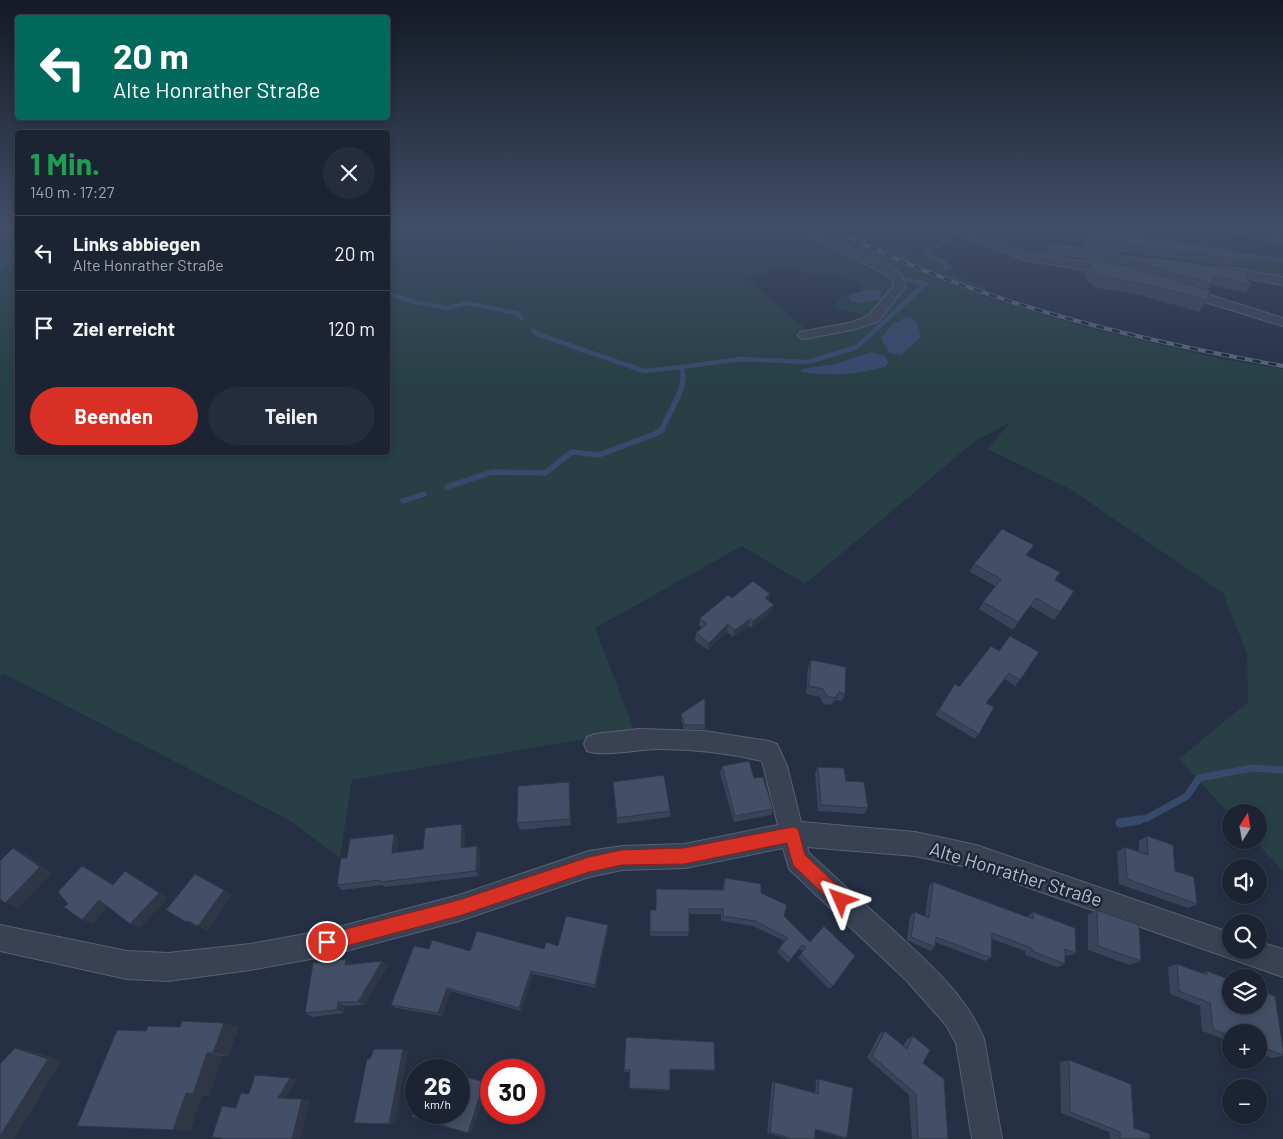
<!DOCTYPE html>
<html lang="de">
<head>
<meta charset="utf-8">
<style>
	body { margin:0; font-family:Barlow,sans-serif; background:#252c3b; color:#f1f3f6; height:100vh; display:flex; flex-direction:column; font-size:19px; white-space:nowrap }
	* { box-sizing:border-box; margin:0 }
	p { font-size:16px; color:#a0a4ac }
	.icon { flex:none; width:28px; height:28px; fill:none; stroke:currentColor; stroke-width:2; stroke-linecap:round; stroke-linejoin:round }
	.map { position:relative; flex:1; overflow:hidden }
	.panel { position:absolute; left:15px; top:130px; width:375px; height:325px; display:flex; flex-direction:column; background:#1c2433; border-radius:5px; box-shadow:0 2px 8px #0003,0 0 0 1px #3a414e }
	.panel>* { flex:none }
	.banner { position:absolute; left:15px; top:15px; width:375px; height:105px; border-radius:5px; box-shadow:0 2px 8px #0003,0 0 0 1px #3a414e; background:#00695c; color:#fff; overflow:hidden }
	.needle { width:32px; rotate:11deg }
	.controls { position:absolute; left:1222px; top:804px; display:grid; gap:10px }
	.controls a { display:grid; place-items:center; width:45px; height:45px; border-radius:50%; background:#1c2433; box-shadow:0 2px 8px #0003,0 0 0 1px #3a414e; font-size:25px }
	.speed { position:absolute; left:405px; top:1059px; display:flex; gap:10px; font-size:25px; font-weight:700; text-align:center }
	.speed>* { display:grid; place-content:center; width:65px; height:65px; border-radius:50%; background:#1c2433; box-shadow:0 2px 8px #0003,0 0 0 1px #3a414e; line-height:1 }
	.speed small { font-size:12px; font-weight:400 }
	.speed .limit { border:8px solid #d22; background:#fff; color:#111 }
	.pin { position:absolute; display:grid; place-items:center; width:42px; height:42px; color:#fff; margin:-21px; border:2px solid #fff; border-radius:50%; box-shadow:0 1px 5px #0007 }
	.me { position:absolute; width:55px; margin:-28px; rotate:313deg; stroke-linejoin:round; filter:drop-shadow(0 0 4px #0008) }
	.turn { display:flex; align-items:center; gap:18px; height:105px; padding:0 15px; font-size:22px }
	.turn .icon { width:65px; height:65px; stroke-width:2.5 }
	.turn b { display:block; font-size:35px; line-height:42px }
	.round { display:grid; place-items:center; flex:none; width:52px; height:52px; border-radius:26px; background:#252c3b }
	.head { display:flex; align-items:center; justify-content:space-between; height:85px; padding:0 15px }
	h1 { font-size:30px; font-weight:700; line-height:38px; color:#1e9e55 }
	.primary-button { display:flex; gap:10px; margin-top:auto; padding:10px 15px }
	.primary-button a { flex:1; height:58px; border-radius:30px; background:#d93025; color:#fff; font-size:20px; font-weight:700; line-height:58px; text-align:center }
	.primary-button a+a { background:#252c3b; color:#f1f3f6 }
	ul { padding:0; list-style:none }
	li { display:flex; align-items:center; gap:15px; height:75px; padding:0 15px; border-top:1px solid #3a414e }
	li div { flex:1 }
	li b { display:block; font-size:19px }
	li em { font-style:normal }
	.map>svg:first-child { display:block }
	.green { fill:#273f45; fill-rule:evenodd }
	.water { fill:#374a6c }
	.lines { fill:none; stroke-linecap:round; stroke-linejoin:round }
	.stream-far3 { stroke:#374a6c; stroke-width:4.5 }
	.stream-far2 { stroke:#374a6c; stroke-width:5.5 }
	.stream-far1 { stroke:#374a6c; stroke-width:7 }
	.stream { stroke:#374a6c; stroke-width:9 }
	.minor-casing { stroke:#586071; stroke-width:2 }
	.minor { fill:#394253; fill-rule:evenodd }
	.rail-casing { stroke:#5b667b; stroke-width:4 }
	.rail { stroke:#1e2739; stroke-width:2.5; stroke-dasharray:8; stroke-linecap:butt }
	.wall { fill:#3a4458 }
	.shaded-wall { fill:#2f3747 }
	.building { fill:#434f66; stroke:#2f3747 }
	.route { fill:#d93025; stroke:#8d1f18 }
	.labels { text-anchor:middle; stroke-width:5; stroke-linejoin:round; paint-order:stroke }
	.near-street-label { font-size:19px; fill:#b7becd; stroke:#1e2739 }
</style>
</head>
<body>
<div class="map">
<svg width="1283" height="1139" viewBox="0 0 1283 1139">
	<rect width="100%" height="100%" fill="#253044"/>
	<g class="green">
		<path d="M0 226H17L18 452H388V226H856L874 233 872 235 921 255 925 254 945 264 959 277 988 287 981 295 1085 327 1222 359 1283 369V871L1254 840H1259V812H1231V816L1179 759 1248 702 1247 654 1223 593 1070 489 987 449 1011 422 974 442 805 584 742 546 595 628 634 730 352 780 340 858 291 821 4 674 0 676ZM782 269 856 281 863 298 843 294 833 308 873 317 806 335 805 329 746 278ZM871 352 885 356V367C854 375 833 377 802 372L801 369 835 364Z"/>
		<polygon points="1207,232 1216,234 1218,232 1230,236 1234,251 1281,258 1283,260 1283,276 1230,269 1228,265 1212,264 1214,266 1202,264 1192,234"/>
		<polygon points="1020,250 1102,256 1101,264 1037,258 1018,252"/>
	</g>
	<g class="water">
		<path d="M870 289 880 290 882 293 881 299C869 301 862 305 851 301L849 297 852 294Z"/>
		<polygon points="910,316 917,323 921,337 901,355 889,353 881,338 894,323"/>
		<path d="M871 352 885 356 888 363 885 367C854 375 833 377 801 372V369L835 364Z"/>
	</g>
	<g class="lines">
		<g class="stream-far3">
			<polyline points="789,226 836,247"/>
			<polyline points="1076,226 1116,229 1159,238"/>
			<polyline points="968,228 990,226"/>
			<polyline points="1227,254 1283,260"/>
			<polyline points="0,266 18,259"/>
			<polyline points="945,269 950,267 926,252 953,236"/>
			<polyline points="902,278 926,284"/>
			<polyline points="388,293 414,302 449,308 466,303 517,313 522,318"/>
			<polyline points="533,330 537,334 644,371 682,367"/>
			<polyline points="683,378 682,367 740,359 808,362 857,347 924,285"/>
		</g>
		<g class="stream-far2">
			<path d="M447 487 492 472 545 473 572 452 599 455 655 434 662 430C667 416 685 389 683 376"/>
			<polyline points="403,501 424,494"/>
		</g>
		<polyline class="stream-far1" points="1132,821 1147,818 1187,796 1199,778 1252,768 1283,770"/>
		<polyline class="stream" points="1120,823 1139,820"/>
		<defs>
			<g id="minor">
				<polygon points="795,226 809,226 893,268 902,275 906,286 879,321 856,329 805,339 800,338 798,335 800,332 853,322 869,315 894,286 892,280 885,274"/>
				<polygon points="940,226 955,226 1029,254 1112,266 1118,270 1112,274 1023,260 942,228"/>
				<polygon points="1054,246 1114,251 1120,255 1114,259 1050,253 1048,250 1050,247"/>
				<polygon points="1220,266 1283,277 1283,285 1216,273 1214,270 1216,267"/>
				<polygon points="1184,287 1283,318 1283,326 1179,294 1178,291"/>
				<path d="M639 729 704 731 769 741 777 744 787 766 801 822 915 832 976 845 1231 933V950H1259V942L1283 949V977L976 869 915 856 807 847 809 853C836 878 863 903 891 928 926 961 966 994 984 1039L1002 1139H972L956 1043 946 1025 906 980 789 869 783 848 685 868 622 870 589 877 459 921 327 956 250 970 168 981 127 979 0 951V925L127 951 168 953 250 944 327 930 459 895 589 851 622 846 685 844 778 825 762 761C728 753 694 749 659 749 640 749 602 757 587 751L584 744 587 737 595 734Z"/>
			</g>
		</defs>
		<use href="#minor" class="minor-casing"/>
		<use href="#minor" class="minor"/>
		<defs>
			<path id="rail" d="M827 226C968 300 1127 338 1283 366"/>
		</defs>
		<use href="#rail" class="rail-casing"/>
		<use href="#rail" class="rail"/>
	</g>
	<g class="wall">
		<polygon points="977,226 1026,226 1025,228 986,234"/>
		<polygon points="1231,226 1283,226 1283,245 1269,243 1268,240 1233,235"/>
		<polygon points="1087,228 1177,241 1236,259 1232,266 1084,247 1084,235"/>
		<polygon points="1089,251 1174,260 1251,285 1245,293 1211,285 1207,290 1207,300 1199,312 1144,296 1093,287 1085,277 1085,272 1090,262 1085,261 1085,259"/>
		<polygon points="1027,555 1055,580 1060,612 1054,620 1030,606 1013,630 979,609 995,586 970,572 974,564"/>
		<polygon points="732,598 769,600 772,612 751,628 748,626 733,637 727,632 708,650 695,641 696,633 702,628 699,625 700,618"/>
		<polygon points="999,651 1020,680 1015,686 1005,679 986,703 979,734 975,739 935,715 955,684 959,687"/>
		<polygon points="811,660 845,694 842,701 836,700 831,705 823,704 820,697 806,694 808,668"/>
		<polygon points="681,714 705,725 705,729 684,729 681,718"/>
		<polygon points="722,766 754,778 773,809 771,815 734,822 720,773"/>
		<polygon points="818,767 846,781 868,808 864,814 818,811 815,773"/>
		<polygon points="569,782 570,789 571,825 520,830 517,823"/>
		<polygon points="613,782 670,811 670,817 617,824"/>
		<polygon points="465,830 464,847 477,846 480,852 479,876 385,887 383,885 342,890 337,885 347,858 394,834 398,839 397,852 423,849"/>
		<polygon points="1147,836 1175,871 1197,904 1188,908 1119,884 1117,852 1125,847 1139,852 1139,841"/>
		<polygon points="725,878 761,893 810,942 833,986 829,989 798,958 803,951 799,949 788,963 777,952 784,941 753,926 721,921 721,914 689,914 689,932 688,936 650,936 650,910 656,910 723,890 723,883"/>
		<polygon points="933,882 1027,917 1033,912 1076,953 1068,956 1065,955 1065,964 1057,967 1025,955 1025,951 992,939 991,958 985,961 935,942 935,947 930,951 907,940 910,916 915,912 925,917 929,886"/>
		<polygon points="1097,910 1141,961 1130,965 1088,950 1088,915"/>
		<polygon points="608,925 608,930 596,988 533,974 521,1011 451,991 442,1016 396,1008 391,1005 429,949 470,951 544,949 558,946"/>
		<polygon points="352,963 352,964 388,965 364,1005 345,1006 344,1013 312,1017 305,1013"/>
		<polygon points="1177,964 1202,973 1207,971 1283,1048 1283,1056 1272,1058 1259,1053 1259,1032 1231,1032 1231,1042 1202,1031 1200,1006 1170,994 1168,967"/>
		<polygon points="224,1023 238,1028 228,1056 222,1056 209,1096 202,1095 190,1131 146,1031 180,1027"/>
		<polygon points="885,1031 903,1046 907,1039 913,1036 923,1063 948,1139 912,1139 909,1095 867,1058 880,1033"/>
		<polygon points="626,1037 715,1070 713,1071 670,1070 669,1091 630,1089 630,1072 624,1072 624,1070"/>
		<polygon points="1069,1060 1134,1128 1150,1139 1110,1139 1109,1132 1061,1113 1060,1062"/>
		<polygon points="819,1079 847,1138 843,1138 815,1130 815,1139 788,1139 767,1133 772,1083 775,1082 815,1093 816,1080"/>
	</g>
	<g class="shaded-wall">
		<polygon points="1001,226 1026,226 1025,228 986,234 989,227"/>
		<polygon points="770,594 768,602 765,598"/>
		<polygon points="774,605 772,612 751,628 753,621"/>
		<polygon points="750,619 748,626 733,637 735,630"/>
		<polygon points="728,624 727,632 708,650 709,643"/>
		<polygon points="839,692 836,700 831,705 835,698"/>
		<polygon points="569,782 570,789 571,825 570,819"/>
		<polygon points="462,824 465,830 464,853 461,848"/>
		<polygon points="394,834 398,839 396,858 392,853"/>
		<polygon points="477,846 480,852 479,876 476,871"/>
		<polygon points="13,848 26,854 52,873 18,908 5,903"/>
		<polygon points="82,866 92,871 123,890 113,885"/>
		<polygon points="125,871 135,876 168,898 140,928 130,924"/>
		<polygon points="224,890 232,895 208,931 198,926"/>
		<polygon points="99,900 109,905 93,924 82,920"/>
		<polygon points="188,921 197,925 195,927 186,922"/>
		<polygon points="608,925 608,930 596,988 595,985"/>
		<polygon points="346,959 352,963 351,969 345,965"/>
		<polygon points="382,961 388,965 364,1005 358,1002"/>
		<polygon points="531,971 533,974 521,1011 519,1008"/>
		<polygon points="447,988 451,991 442,1016 438,1013"/>
		<polygon points="338,1002 345,1006 344,1013 337,1010"/>
		<polygon points="224,1023 238,1028 228,1056 213,1053"/>
		<polygon points="15,1048 29,1050 62,1061 14,1139 0,1139"/>
		<polygon points="403,1049 408,1051 395,1124 389,1124"/>
		<polygon points="207,1053 222,1056 209,1096 193,1094"/>
		<polygon points="290,1078 297,1079 285,1099 278,1098"/>
		<polygon points="484,1082 488,1084 472,1133 468,1133"/>
		<polygon points="186,1093 202,1095 190,1131 173,1130"/>
		<polygon points="302,1099 310,1100 300,1139 292,1139"/>
	</g>
	<g class="building">
		<polygon points="987,226 1001,226 989,227"/>
		<polygon points="1237,226 1283,226 1283,238 1274,236 1273,233 1238,228"/>
		<polygon points="1087,228 1151,237 1158,235 1167,237 1177,241 1188,242 1189,244 1231,249 1236,259 1088,240"/>
		<polygon points="1089,251 1174,260 1244,271 1251,285 1214,276 1211,284 1133,260 1089,253"/>
		<polygon points="1091,261 1128,266 1210,291 1207,300 1150,285 1099,276 1091,266"/>
		<polygon points="1002,529 1034,545 1026,555 1060,572 1055,580 1074,591 1060,612 1036,598 1018,622 983,602 1001,579 974,564"/>
		<polygon points="753,581 770,594 765,598 774,605 753,621 750,619 735,630 728,624 709,643 696,633 707,624 700,618 728,595 732,598"/>
		<polygon points="1010,636 1039,652 1020,680 1009,673 986,703 994,707 979,734 939,710 955,684 959,687 991,646 999,651"/>
		<polygon points="811,660 846,667 845,694 839,692 835,698 827,696 823,689 809,686"/>
		<polygon points="705,698 705,725 685,725 681,714"/>
		<polygon points="749,761 754,778 763,777 773,809 735,816 722,766"/>
		<polygon points="818,767 844,768 846,781 864,782 868,808 821,805"/>
		<polygon points="664,775 670,811 617,818 613,782"/>
		<polygon points="569,782 570,819 517,823 518,786"/>
		<polygon points="462,824 461,848 477,846 476,871 380,882 380,880 337,885 341,858 347,858 350,839 394,834 392,853 423,849 425,828"/>
		<polygon points="1147,836 1173,845 1175,871 1194,877 1197,904 1127,879 1125,847 1148,855"/>
		<polygon points="13,848 40,867 5,903 0,899 0,861"/>
		<polygon points="82,866 113,885 125,871 159,893 130,924 99,900 82,920 64,907 68,904 58,892"/>
		<polygon points="195,874 224,890 198,926 188,921 186,922 166,910"/>
		<polygon points="725,878 761,884 761,893 787,905 784,916 810,942 824,926 855,956 833,986 801,954 806,947 802,945 791,959 779,948 788,938 755,921 723,916 723,909 689,909 689,932 650,932 650,910 656,910 656,889 724,890"/>
		<polygon points="933,882 1033,919 1033,912 1075,928 1076,953 1065,949 1065,964 1032,951 1032,948 992,933 991,958 936,937 935,947 911,937 915,912 929,918"/>
		<polygon points="1097,910 1139,925 1141,961 1098,946"/>
		<polygon points="566,916 608,925 595,985 531,971 519,1008 447,988 438,1013 391,1005 414,946 429,949 432,940 470,951 477,931 544,949 546,942 558,946"/>
		<polygon points="346,959 345,965 382,961 358,1002 338,1002 337,1010 305,1013 313,963"/>
		<polygon points="1177,964 1207,975 1207,971 1231,980 1231,1005 1259,1005 1259,990 1275,996 1283,1048 1283,1055 1259,1046 1259,1032 1231,1032 1231,1036 1213,1029 1210,1003 1179,991"/>
		<polygon points="182,1021 224,1023 213,1053 207,1053 193,1094 186,1093 173,1130 77,1126 117,1030 146,1031 148,1026 180,1027"/>
		<polygon points="885,1031 907,1049 913,1036 930,1050 923,1063 944,1079 948,1139 918,1139 916,1094 872,1056"/>
		<polygon points="626,1037 714,1042 715,1070 670,1069 670,1090 629,1088 630,1070 624,1070"/>
		<polygon points="15,1048 48,1059 0,1136 0,1064"/>
		<polygon points="374,1049 403,1049 389,1124 354,1123 367,1059 370,1059"/>
		<polygon points="1069,1060 1131,1084 1134,1128 1150,1134 1150,1139 1120,1139 1120,1132 1070,1112"/>
		<polygon points="430,1067 441,1070 429,1070"/>
		<polygon points="255,1075 290,1078 278,1098 302,1099 292,1139 221,1139 221,1138 212,1137 222,1106 236,1108 241,1093 249,1094"/>
		<polygon points="459,1075 484,1082 468,1133 412,1117 416,1106 416,1112 459,1112"/>
		<polygon points="819,1079 853,1088 847,1138 815,1129 815,1139 792,1139 770,1132 775,1082 818,1094"/>
	</g>
	<linearGradient id="sky" x2="0" y2="1"><stop stop-color="#141a25"/><stop offset="0.59" stop-color="#404e67"/><stop offset="1" stop-color="#404e67" stop-opacity="0"/></linearGradient>
	<rect width="1283" height="385" fill="url(#sky)"/>
	<polygon class="route" points="793,827 798,829 805,855 846,894 849,900 846,905 841,908 835,905 793,865 787,843 684,864 622,865 589,872 459,916 327,951 321,948 319,942 321,937 327,934 459,900 589,857 622,850 684,848"/>
	<g class="labels">
		<g class="near-street-label">
			<text transform="translate(1016 874) rotate(17)" y="7">Alte Honrather Straße</text>
		</g>
	</g>
</svg>
<div class="controls">
<a><svg class="needle" viewBox="-14 -14 28 28"><path d="M0-13l5 13h-10z" fill="#e53935"/><path d="M0 13l5-13h-10z" fill="#a0a4ac"/></svg></a>
<a><svg class="icon" aria-label="sound" viewBox="0 0 24 24"><path d="M4 9h4l5-4v14l-5-4H4zM17 9q2 3 0 6"/></svg></a>
<a><svg class="icon" aria-label="search" viewBox="0 0 24 24"><circle cx="10" cy="10" r="6"/><path d="M15 15l6 6"/></svg></a>
<a><svg class="icon" aria-label="layers" viewBox="0 0 24 24"><path d="M12 4l9 5-9 5-9-5zM3 14l9 5 9-5"/></svg></a>
<a>+</a>
<a>−</a>
</div>
<div class="speed"><div>26<small>km/h</small></div><div class="limit">30</div></div>
<div class="pin" style="left:327px;top:942px;background:#d93025"><svg class="icon" aria-label="arrive" viewBox="0 0 24 24"><path d="M6 21V4h12l-3 4 3 4H6"/></svg></div>
<svg class="me" style="left:841px;top:900px" viewBox="-20 -20 40 40"><path d="M0-17L14 15 0 8-14 15z" fill="#d93025" stroke="#fff" stroke-width="4"/></svg>
<div class="banner">
<div class="turn"><svg class="icon" aria-label="left" viewBox="0 0 24 24"><path d="M17 20v-9H6M10 6l-5 5 5 5"/></svg><div><b>20 m</b>Alte Honrather Straße</div></div>
</div>
<section class="panel">
<div class="head"><div><h1>1 Min.</h1><p>140 m · 17:27</p></div><a class="round"><svg class="icon" aria-label="close" viewBox="0 0 24 24"><path d="M6 6l12 12M18 6L6 18"/></svg></a></div>
<ul>
<li><svg class="icon" aria-label="left" viewBox="0 0 24 24"><path d="M17 20v-9H6M10 6l-5 5 5 5"/></svg><div><b>Links abbiegen</b><p>Alte Honrather Straße</p></div><em>20 m</em></li>
<li><svg class="icon" aria-label="arrive" viewBox="0 0 24 24"><path d="M6 21V4h12l-3 4 3 4H6"/></svg><div><b>Ziel erreicht</b></div><em>120 m</em></li>
</ul>
<div class="primary-button"><a>Beenden</a><a>Teilen</a></div>
</section>
</div>
</body>
</html>
